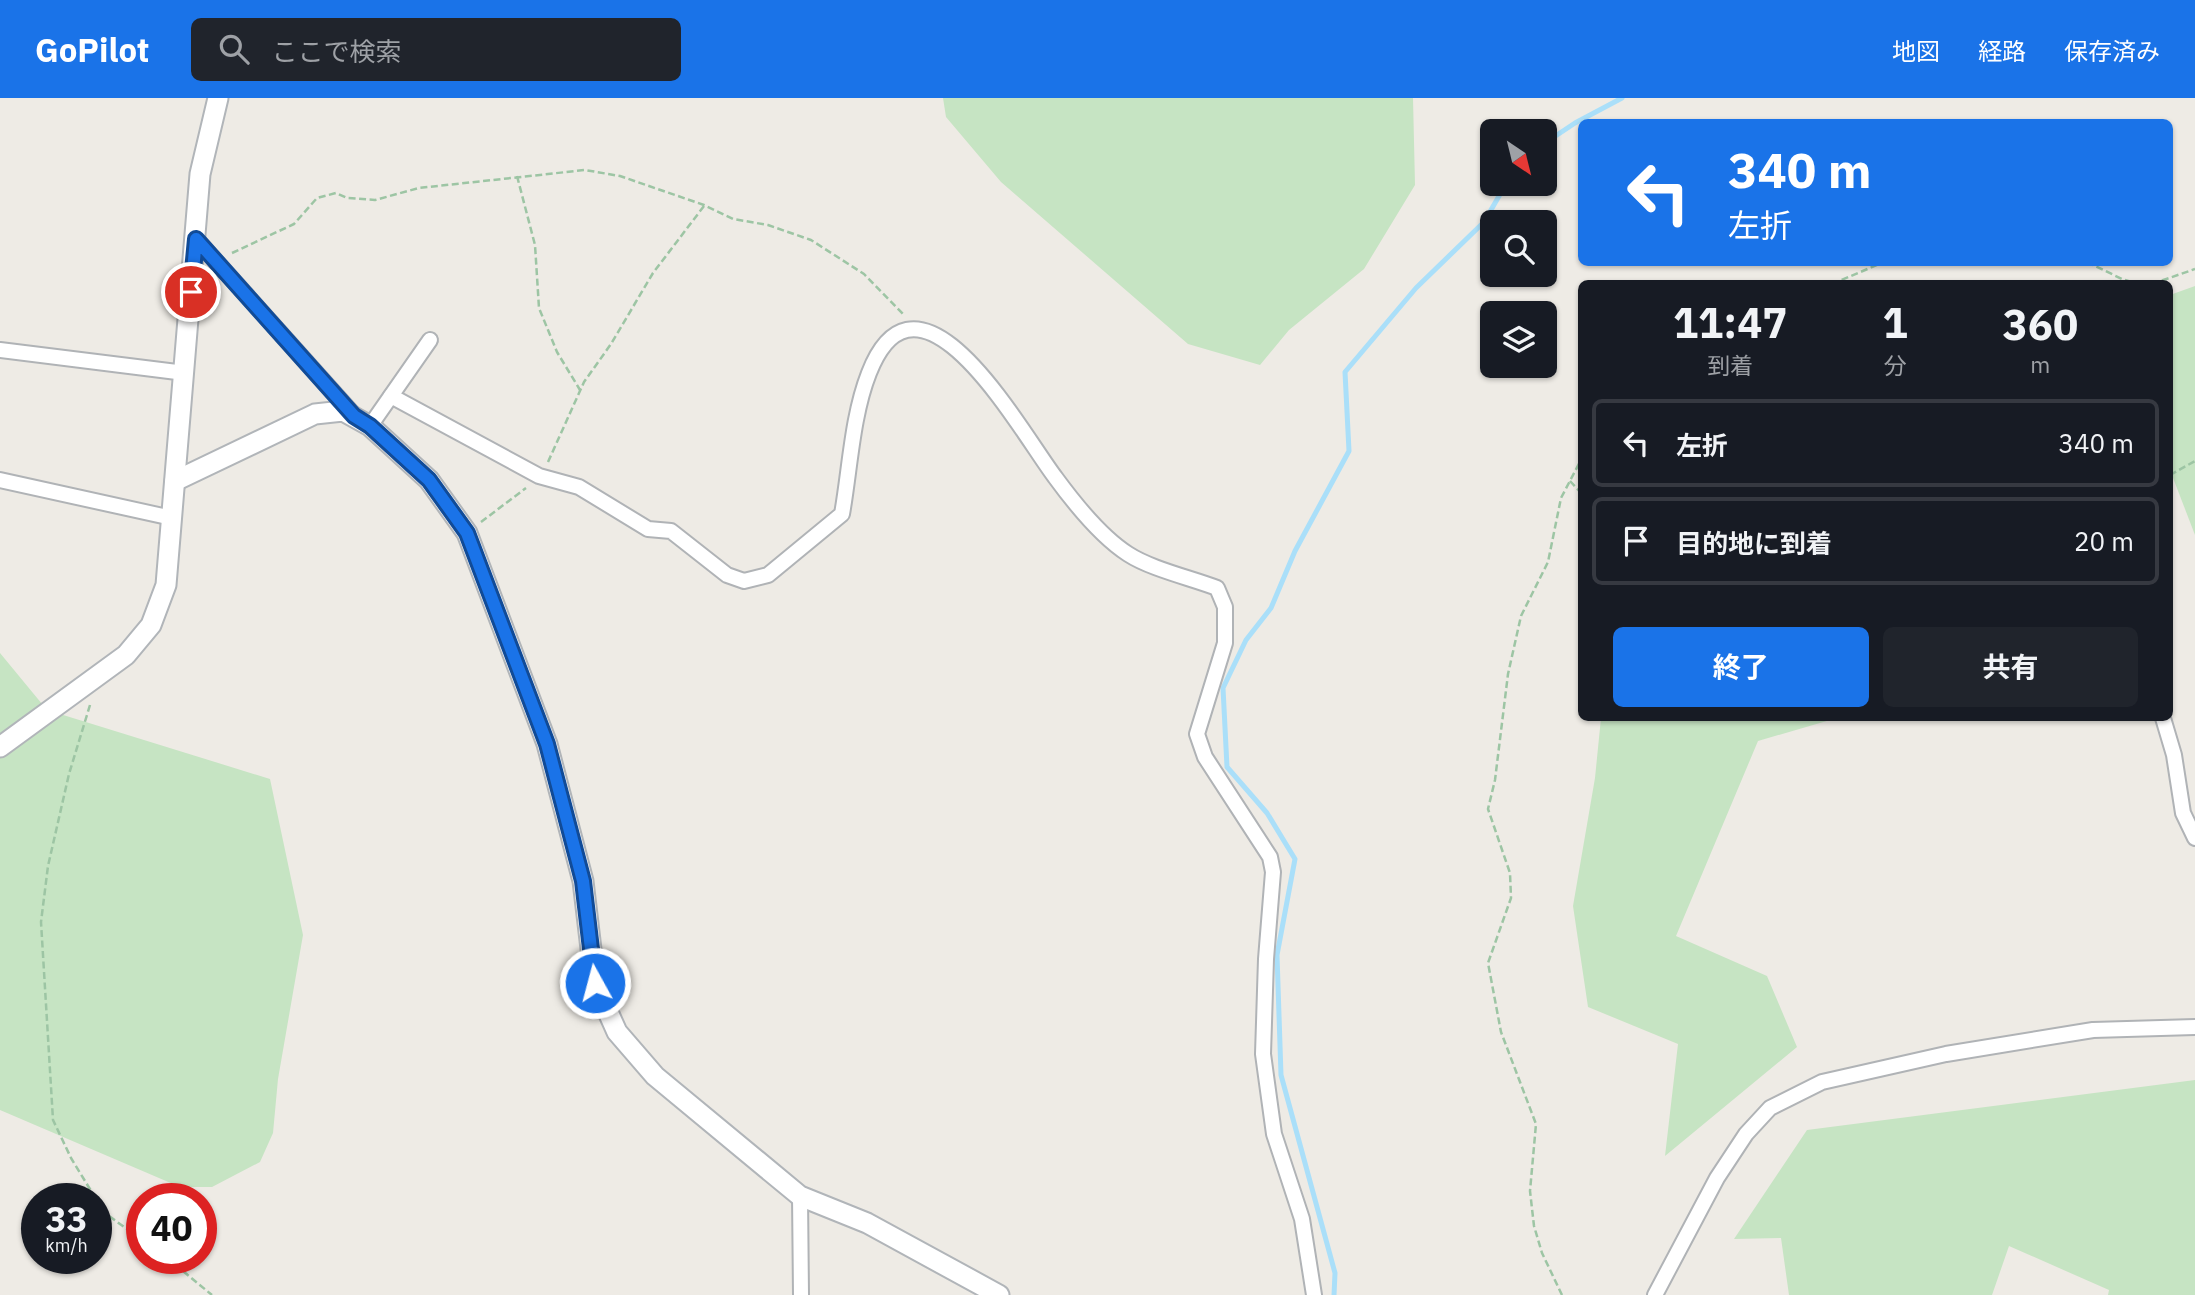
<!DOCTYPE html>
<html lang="ja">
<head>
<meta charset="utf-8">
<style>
	body { margin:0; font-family:"IBM Plex Sans","Noto Sans JP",sans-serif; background:#20242c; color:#f1f3f6; height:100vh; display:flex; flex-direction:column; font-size:26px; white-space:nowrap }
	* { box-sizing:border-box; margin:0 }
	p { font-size:23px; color:#9ea1a6 }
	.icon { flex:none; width:38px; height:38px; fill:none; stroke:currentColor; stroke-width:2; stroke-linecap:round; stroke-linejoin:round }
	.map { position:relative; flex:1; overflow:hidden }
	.details { position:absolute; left:1578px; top:182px; width:595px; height:441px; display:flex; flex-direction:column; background:#171b24; border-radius:10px; box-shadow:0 2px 5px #0004 }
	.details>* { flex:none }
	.guide { position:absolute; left:1578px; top:21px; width:595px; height:147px; border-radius:10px; box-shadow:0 2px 5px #0004; background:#1a73e8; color:#fff; overflow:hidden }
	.needle { width:46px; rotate:145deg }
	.tools { position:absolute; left:1480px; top:21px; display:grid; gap:14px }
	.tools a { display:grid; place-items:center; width:77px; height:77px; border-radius:10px; background:#171b24; box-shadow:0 2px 5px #0004; font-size:35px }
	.speed { position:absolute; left:21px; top:1085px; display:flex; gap:14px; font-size:35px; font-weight:700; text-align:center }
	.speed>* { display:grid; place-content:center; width:91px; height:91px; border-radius:50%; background:#171b24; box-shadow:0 2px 5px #0004; line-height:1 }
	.speed small { font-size:18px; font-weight:400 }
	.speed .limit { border:10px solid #d22; background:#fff; color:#111 }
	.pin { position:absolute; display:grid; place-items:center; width:60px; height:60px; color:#fff; margin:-30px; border:4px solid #fff; border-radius:50%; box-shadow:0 2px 7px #0007 }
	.me { position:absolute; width:77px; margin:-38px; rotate:353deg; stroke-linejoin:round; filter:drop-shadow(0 0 5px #0008) }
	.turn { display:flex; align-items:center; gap:24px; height:147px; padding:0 35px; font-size:32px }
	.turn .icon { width:91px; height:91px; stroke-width:2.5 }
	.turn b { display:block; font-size:49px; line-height:60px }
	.eta { display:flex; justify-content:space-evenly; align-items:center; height:119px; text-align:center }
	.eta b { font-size:42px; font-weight:700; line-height:49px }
	.action { display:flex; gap:14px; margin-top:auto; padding:14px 35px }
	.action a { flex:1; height:80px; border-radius:10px; background:#1a73e8; color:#fff; font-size:28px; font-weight:700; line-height:80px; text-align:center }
	.action a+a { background:#20242c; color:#f1f3f6 }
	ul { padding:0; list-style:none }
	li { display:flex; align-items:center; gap:21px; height:88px; margin:0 14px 10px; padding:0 21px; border:4px solid #363941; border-radius:10px }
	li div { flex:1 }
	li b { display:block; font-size:26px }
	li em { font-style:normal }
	header { display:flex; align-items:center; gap:42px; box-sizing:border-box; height:98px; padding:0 35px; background:#1a73e8; color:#fff }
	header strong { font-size:33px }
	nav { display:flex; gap:38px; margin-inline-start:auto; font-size:24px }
	.search { width:490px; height:63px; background:#20242c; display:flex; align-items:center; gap:18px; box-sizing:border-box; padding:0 24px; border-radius:10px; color:#9ea1a6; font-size:26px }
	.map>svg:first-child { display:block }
	.green { fill:#c6e4c3 }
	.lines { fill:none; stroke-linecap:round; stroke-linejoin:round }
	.stream { stroke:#aadff9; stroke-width:5 }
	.street-casing { stroke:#b0b3b6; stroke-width:18 }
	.secondary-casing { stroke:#b1b5b9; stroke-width:23 }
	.path { stroke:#9dc5a4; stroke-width:2.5; stroke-dasharray:7 3.5; stroke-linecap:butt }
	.street { stroke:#fff; stroke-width:14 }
	.secondary { stroke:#fff; stroke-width:19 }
	.route-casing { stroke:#114b97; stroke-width:18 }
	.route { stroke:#1a73e8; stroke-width:12 }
</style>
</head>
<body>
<header>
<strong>GoPilot</strong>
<div class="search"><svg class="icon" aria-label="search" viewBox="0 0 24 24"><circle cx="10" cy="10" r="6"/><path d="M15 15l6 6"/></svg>ここで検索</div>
<nav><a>地図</a><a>経路</a><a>保存済み</a></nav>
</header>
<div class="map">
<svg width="2195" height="1197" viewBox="0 0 2195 1197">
	<rect width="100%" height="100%" fill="#eeebe5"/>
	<g class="green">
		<polygon points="943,0 1413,0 1415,87 1364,171 1289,232 1260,267 1188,246 1001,84 946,19"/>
		<polygon points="2195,188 2195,437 2170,372 2170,197"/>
		<polygon points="0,555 47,612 270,681 303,837 278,981 273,1035 260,1064 212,1089 180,1089 0,1012"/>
		<polygon points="1601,620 1837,620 1758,643 1676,838 1767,878 1797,949 1665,1058 1678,946 1588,909 1573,808 1595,680"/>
		<polygon points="2195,982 2195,1197 2108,1197 2109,1192 2009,1148 1992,1197 1789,1197 1781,1140 1734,1141 1807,1032"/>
	</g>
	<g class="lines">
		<g class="stream">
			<polyline points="1545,45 1575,25 1622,0"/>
			<polyline points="1334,1197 1335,1175 1281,977 1277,857 1295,761 1267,715 1227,669 1223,590 1246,542 1271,510 1295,453 1349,353 1345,274 1416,190 1484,124 1506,86"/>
		</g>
		<defs>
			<g id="street">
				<polyline points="196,141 354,317"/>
				<polyline points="0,252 185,275"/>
				<path d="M391 298 539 378 579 389 648 431 671 433 727 477 744 483 768 477 842 416C850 371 852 318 869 275 919 147 1022 336 1055 379 1074 405 1100 438 1128 456 1151 471 1191 480 1217 490L1225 509V545L1197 636 1205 659 1270 759 1273 774 1266 861 1263 956 1274 1036 1302 1121 1314 1197"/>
				<polyline points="370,328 430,242"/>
				<polyline points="0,382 172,420"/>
				<polyline points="2163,620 2174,657 2183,715 2195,740"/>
				<polyline points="800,1098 801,1197"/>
				<polyline points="1655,1197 1717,1080 1746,1036 1770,1010 1822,984 1946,956 2093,932 2195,929"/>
			</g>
			<g id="secondary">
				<polyline points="175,383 315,316 343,313 370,328 429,382 467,435 547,646 583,783 595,885 617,934 655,978 800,1098 867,1125 999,1197"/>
				<polyline points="0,649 126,557 151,527 166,487 200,76 218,0"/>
			</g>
		</defs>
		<use href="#street" class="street-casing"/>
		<use href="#secondary" class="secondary-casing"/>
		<g class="path">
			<polyline points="517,78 535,147 539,210 557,254 580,292"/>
			<polyline points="232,155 294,126 317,100 336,95 347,100 375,102 419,90 585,72 620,78 704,107 733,121 768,127 811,142 864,176 905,218"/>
			<polyline points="2087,164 2122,181 2139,186"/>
			<polyline points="1832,186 1884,164"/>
			<polyline points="2152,186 2195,171"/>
			<polyline points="548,364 584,284 611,246 653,175 704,108"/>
			<polyline points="2170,377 2195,363"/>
			<polyline points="1570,383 1582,396"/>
			<polyline points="481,424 526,390"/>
			<polyline points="90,607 69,676 48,768 41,824 53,1022 71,1060 96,1101"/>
			<polyline points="96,1102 109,1118 142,1142"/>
			<polyline points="167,1160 212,1197"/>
			<polyline points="1562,1197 1542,1155 1534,1128 1530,1093 1536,1026 1501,934 1488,865 1511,800 1510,775 1488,711 1495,682 1508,576 1521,518 1548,464 1561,400 1582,360"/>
		</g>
		<use href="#street" class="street"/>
		<use href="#secondary" class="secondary"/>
	</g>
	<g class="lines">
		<defs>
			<polyline id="route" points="191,194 196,141 354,318 370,328 429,382 467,435 547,646 583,783 595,885"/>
		</defs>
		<use href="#route" class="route-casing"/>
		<use href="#route" class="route"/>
	</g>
</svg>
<div class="tools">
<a><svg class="needle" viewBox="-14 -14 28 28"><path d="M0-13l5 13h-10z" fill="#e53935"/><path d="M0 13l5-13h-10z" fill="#9ea1a6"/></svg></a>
<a><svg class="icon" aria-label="search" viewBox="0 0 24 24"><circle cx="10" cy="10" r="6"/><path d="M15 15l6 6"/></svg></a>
<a><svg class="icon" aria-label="layers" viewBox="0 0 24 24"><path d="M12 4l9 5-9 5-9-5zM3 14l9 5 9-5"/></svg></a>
</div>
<div class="speed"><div>33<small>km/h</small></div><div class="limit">40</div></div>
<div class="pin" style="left:191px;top:194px;background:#d93025"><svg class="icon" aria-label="arrive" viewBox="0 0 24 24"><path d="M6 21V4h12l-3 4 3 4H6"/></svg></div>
<svg class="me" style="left:595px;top:885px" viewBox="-20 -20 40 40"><circle r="17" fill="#1a73e8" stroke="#fff" stroke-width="3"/><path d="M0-11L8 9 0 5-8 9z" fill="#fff"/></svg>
<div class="guide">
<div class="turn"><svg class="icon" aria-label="left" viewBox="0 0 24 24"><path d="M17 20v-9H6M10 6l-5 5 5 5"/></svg><div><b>340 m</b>左折</div></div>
</div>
<section class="details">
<div class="eta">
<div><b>11:47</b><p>到着</p></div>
<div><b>1</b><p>分</p></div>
<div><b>360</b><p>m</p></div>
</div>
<ul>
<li><svg class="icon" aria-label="left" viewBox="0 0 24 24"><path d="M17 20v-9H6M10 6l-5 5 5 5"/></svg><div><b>左折</b></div><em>340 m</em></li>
<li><svg class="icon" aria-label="arrive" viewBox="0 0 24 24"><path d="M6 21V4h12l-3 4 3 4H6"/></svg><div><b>目的地に到着</b></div><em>20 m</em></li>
</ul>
<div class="action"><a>終了</a><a>共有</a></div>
</section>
</div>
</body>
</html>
